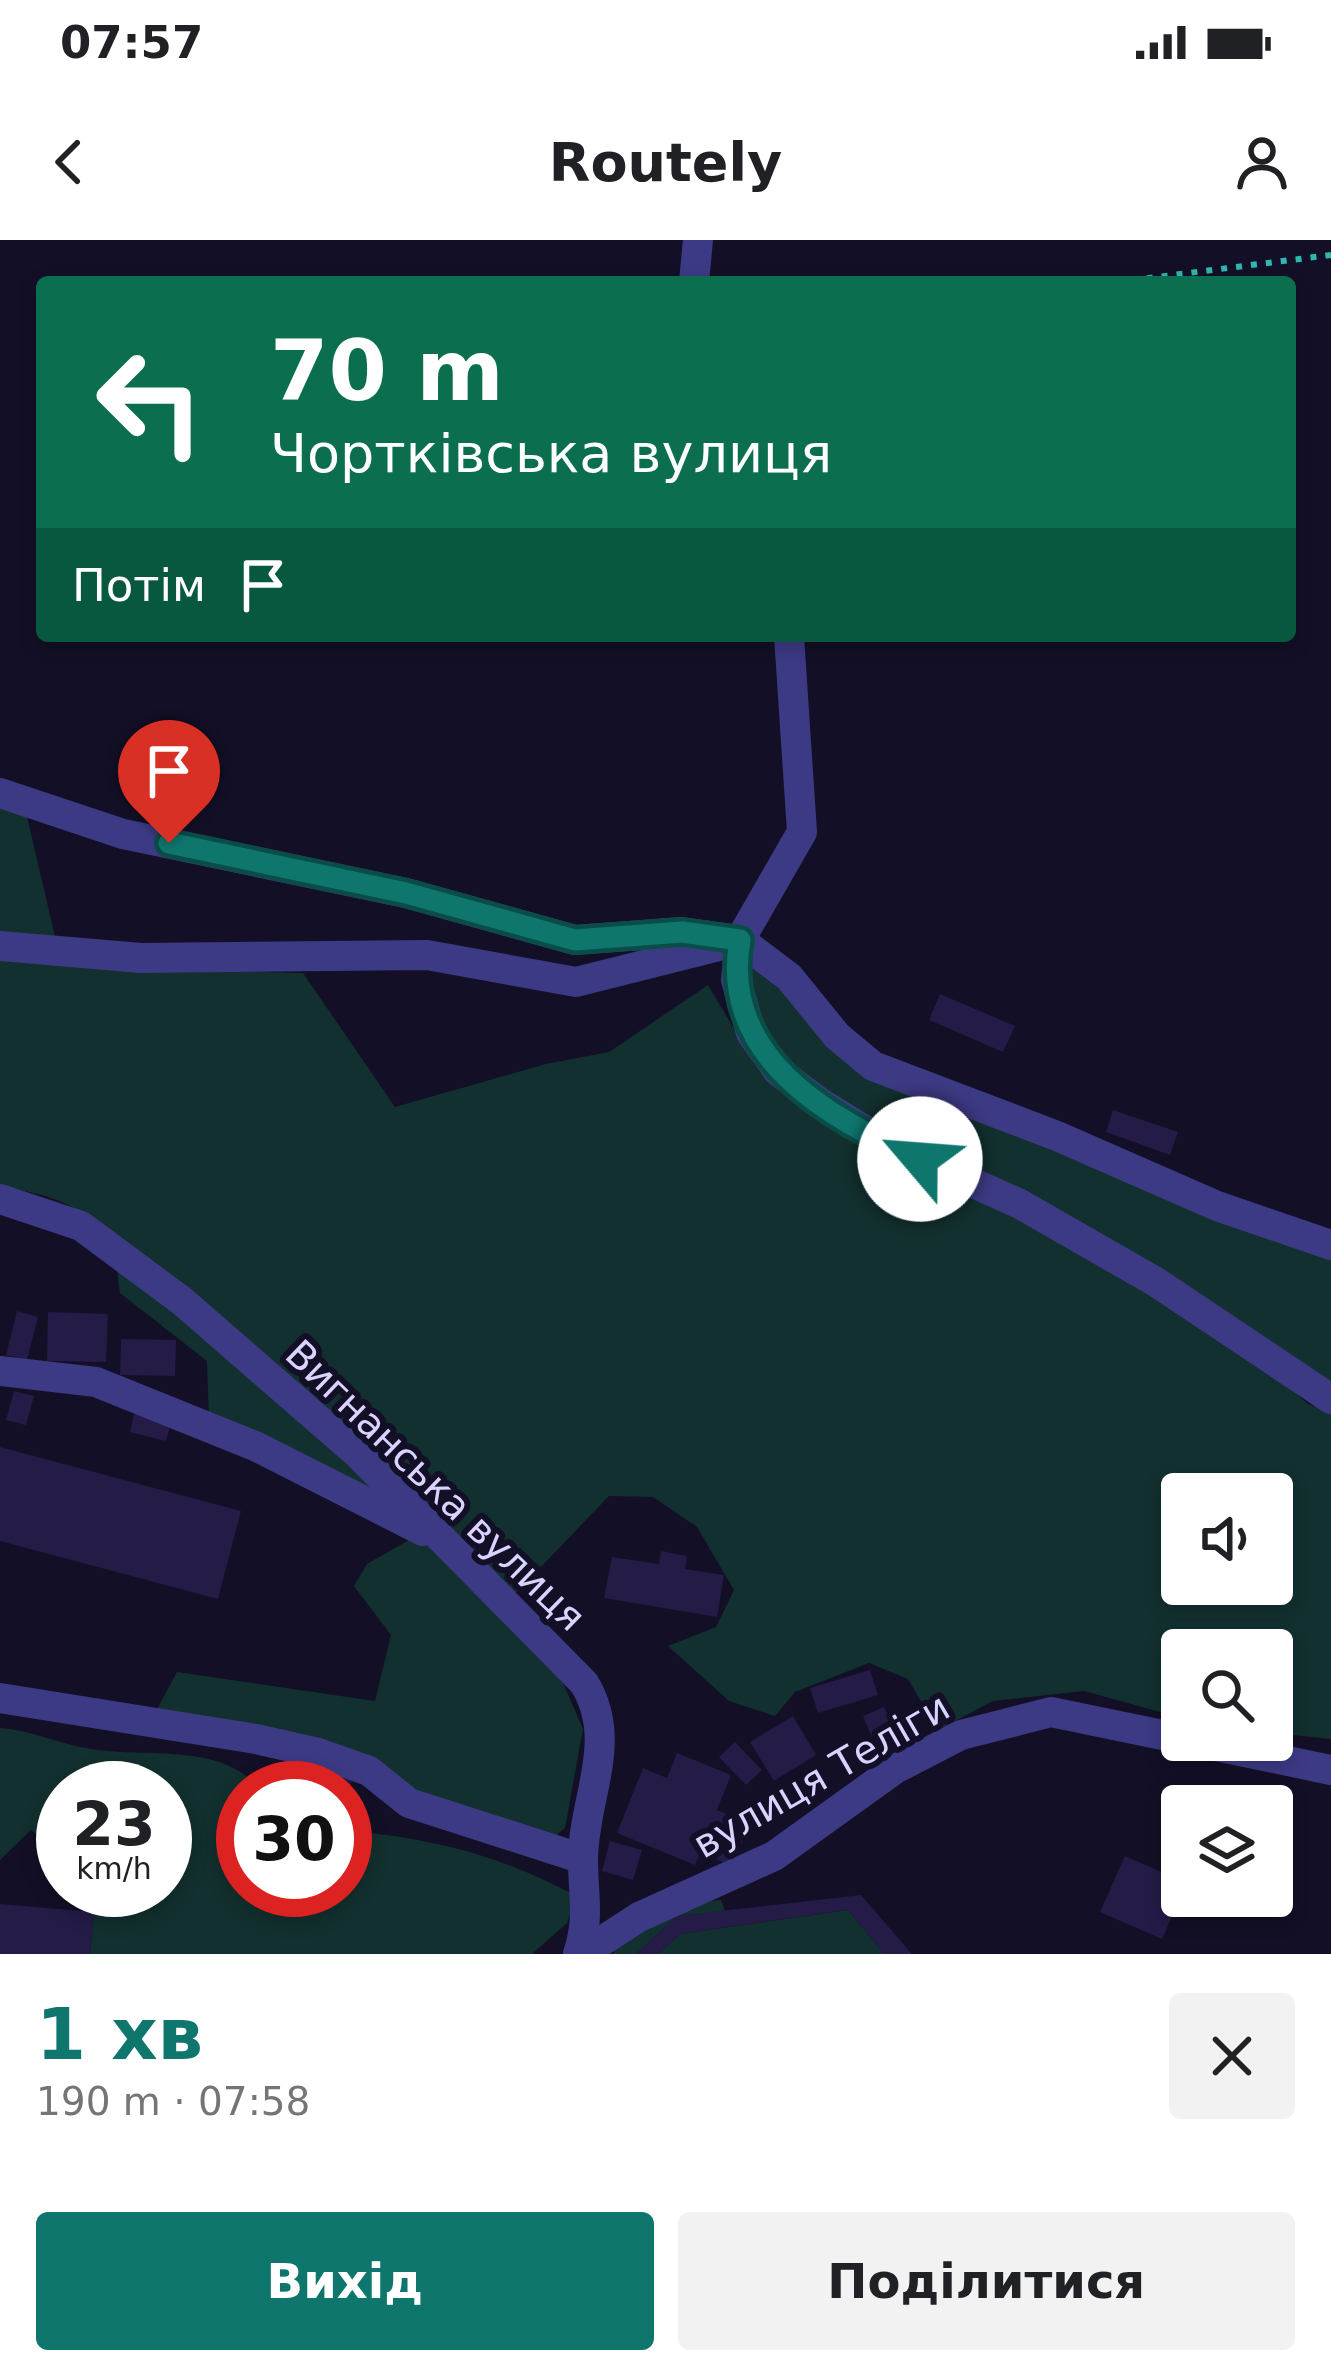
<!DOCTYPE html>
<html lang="uk">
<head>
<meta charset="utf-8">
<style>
	body { margin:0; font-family:"DejaVu Sans",sans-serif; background:#f2f2f2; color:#202124; height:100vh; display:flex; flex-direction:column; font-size:45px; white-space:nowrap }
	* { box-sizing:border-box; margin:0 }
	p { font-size:39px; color:#757577 }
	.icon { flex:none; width:66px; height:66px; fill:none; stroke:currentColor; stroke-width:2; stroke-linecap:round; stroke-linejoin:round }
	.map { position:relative; height:1714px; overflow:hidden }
	.details { display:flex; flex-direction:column; background:#fff; flex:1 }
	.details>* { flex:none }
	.banner { position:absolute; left:36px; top:36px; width:1260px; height:366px; border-radius:12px; box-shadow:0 6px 18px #0003; background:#0b6e4f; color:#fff; overflow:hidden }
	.fabs { position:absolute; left:1161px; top:1233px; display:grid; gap:24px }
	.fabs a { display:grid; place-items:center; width:132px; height:132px; border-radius:12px; background:#fff; box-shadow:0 6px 18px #0003; font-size:60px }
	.speed { position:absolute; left:36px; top:1521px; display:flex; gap:24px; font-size:60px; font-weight:700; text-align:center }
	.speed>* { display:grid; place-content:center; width:156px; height:156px; border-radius:50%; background:#fff; box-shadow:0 6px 18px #0003; line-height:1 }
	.speed small { font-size:30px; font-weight:400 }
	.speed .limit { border:18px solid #d22; background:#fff; color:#111 }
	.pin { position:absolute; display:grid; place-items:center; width:102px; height:102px; color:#fff; margin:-123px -51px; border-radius:50% 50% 50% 0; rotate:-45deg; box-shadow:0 0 12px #0007 }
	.pin .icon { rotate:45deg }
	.me { position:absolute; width:132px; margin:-66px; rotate:297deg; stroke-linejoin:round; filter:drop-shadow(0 0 9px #0008) }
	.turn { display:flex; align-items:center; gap:42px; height:252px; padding:0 36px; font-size:54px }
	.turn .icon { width:156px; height:156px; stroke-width:2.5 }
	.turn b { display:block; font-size:84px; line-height:102px }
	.then { display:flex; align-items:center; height:114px; padding:0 36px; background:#0003; gap:24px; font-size:45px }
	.round { display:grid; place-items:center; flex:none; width:126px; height:126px; border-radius:12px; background:#f2f2f2 }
	.head { display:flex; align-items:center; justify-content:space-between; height:204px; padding:0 36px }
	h1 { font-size:72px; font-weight:600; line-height:90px; color:#0f766e }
	.button { display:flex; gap:24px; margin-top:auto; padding:24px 36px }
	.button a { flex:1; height:138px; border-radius:12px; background:#0f766e; color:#fff; font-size:48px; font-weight:600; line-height:138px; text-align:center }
	.button a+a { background:#f2f2f2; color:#202124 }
	.status { display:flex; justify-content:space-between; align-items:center; height:84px; padding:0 60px; background:#fff; direction:ltr }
	.status svg { height:33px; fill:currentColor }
	header { display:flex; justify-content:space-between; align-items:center; height:156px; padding:0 36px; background:#fff; font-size:54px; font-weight:600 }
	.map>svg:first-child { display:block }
	.green { fill:#12302f; fill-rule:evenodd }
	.building { fill:#241b47 }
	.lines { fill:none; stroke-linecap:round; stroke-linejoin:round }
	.path { stroke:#2fb8b0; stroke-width:6; stroke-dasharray:6 9; stroke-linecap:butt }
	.minor { stroke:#3d3a85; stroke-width:30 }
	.route-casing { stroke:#0a4d48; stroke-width:30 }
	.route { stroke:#0f766e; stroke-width:21 }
	.labels { text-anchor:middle; stroke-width:12; stroke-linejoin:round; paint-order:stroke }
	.street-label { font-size:39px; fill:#d9d4ff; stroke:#130f26 }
</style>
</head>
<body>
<div class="status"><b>07:57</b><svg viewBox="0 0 49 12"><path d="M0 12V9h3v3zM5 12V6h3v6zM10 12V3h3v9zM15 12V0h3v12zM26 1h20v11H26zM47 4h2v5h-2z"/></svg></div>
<header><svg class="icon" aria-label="back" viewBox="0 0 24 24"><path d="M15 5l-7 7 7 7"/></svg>Routely<svg class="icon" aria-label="person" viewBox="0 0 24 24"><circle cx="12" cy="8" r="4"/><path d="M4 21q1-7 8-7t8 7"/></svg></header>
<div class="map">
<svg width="1331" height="1714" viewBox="0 0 1331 1714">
	<rect width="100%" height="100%" fill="#130f26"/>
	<g class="green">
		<polygon points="0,560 25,568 56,701 0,698"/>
		<path d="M0 717 91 728 303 733 395 867 546 824 609 812 708 745 760 832 1051 991 1250 1115 1308 1164 1331 1172V1499L1272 1493V1410H1182V1478L1084 1451 993 1461 938 1490 908 1439 869 1423 795 1452 775 1476 729 1461 668 1406 716 1387 734 1350 697 1287 653 1257 609 1256 512 1357 451 1293 209 1180 207 1121 120 1053C117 1038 118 1010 109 998 83 963 40 952 0 947ZM1182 1254H1272V1344H1182Z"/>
		<polygon points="756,723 861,824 1331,1018 1331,1146 839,864 783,815 764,789 748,729"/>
		<polygon points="416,1296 427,1301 558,1431 583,1489 565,1588 549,1601 155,1473 177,1432 375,1461 391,1395 354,1346 367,1324"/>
		<path d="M0 1488C32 1490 59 1504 91 1509 144 1518 221 1502 259 1548H243V1650H345V1590C433 1599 498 1614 576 1656L567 1683 532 1714H90L94 1672 102 1650H165V1548H63V1615L31 1590 0 1620Z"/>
		<polygon points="721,1660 725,1671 677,1676 636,1714 613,1714 617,1706 688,1663"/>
		<polygon points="848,1670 884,1714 658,1714 680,1694"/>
	</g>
	<g class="building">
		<polygon points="940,754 1015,786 1003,812 929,780"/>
		<polygon points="1113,870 1178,892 1170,915 1106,892"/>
		<polygon points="17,1071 38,1077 27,1120 6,1115"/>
		<polygon points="48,1072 108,1074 106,1122 47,1121"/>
		<polygon points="121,1099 176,1100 175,1136 120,1135"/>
		<polygon points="14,1151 34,1156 26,1185 6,1180"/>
		<polygon points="134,1173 171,1182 166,1201 130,1192"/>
		<polygon points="0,1207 241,1271 218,1359 0,1301"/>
		<polygon points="661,1311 687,1316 685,1329 724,1335 717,1377 604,1358 612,1317 659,1324"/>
		<polygon points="870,1430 878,1455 818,1473 810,1448"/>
		<polygon points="884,1467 900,1503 878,1512 863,1476"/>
		<polygon points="793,1476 816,1515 774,1541 750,1502"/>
		<polygon points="735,1502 762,1530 746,1545 719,1517"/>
		<polygon points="677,1513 731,1535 717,1570 750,1583 733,1626 700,1613 695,1625 617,1593 643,1528 667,1538"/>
		<polygon points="294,1523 352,1540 346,1559 345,1548 286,1548"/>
		<polygon points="610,1601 642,1610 633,1640 602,1631"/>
		<polygon points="1125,1616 1182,1641 1182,1653 1162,1699 1100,1672"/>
		<polygon points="861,1655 912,1714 884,1714 848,1670 680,1694 658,1714 636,1714 677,1676"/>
		<polygon points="0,1664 94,1672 90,1714 0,1714"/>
	</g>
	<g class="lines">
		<polyline class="path" points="1117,42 1331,15"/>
		<g class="minor">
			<polyline points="694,42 698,0"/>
			<polyline points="789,396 802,592 740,700 736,740 751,793 778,831 819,862 887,904 1020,964 1156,1042 1331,1159"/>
			<polyline points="0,553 123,594 406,653 575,700 682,692 740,700 789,737 837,796 873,826 1057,896 1217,966 1331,1005"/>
			<polyline points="0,706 141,718 427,715 576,742 723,705"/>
			<path d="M0 959 81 986 182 1061 358 1214 584 1443C620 1501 583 1558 583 1620 583 1656 590 1677 578 1714"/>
			<polyline points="0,1131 96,1142 255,1206 423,1291"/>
			<polyline points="0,1458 256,1499 318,1513 369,1531 409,1563 583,1619"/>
			<polyline points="1187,1500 1331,1530"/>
			<polyline points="582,1714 639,1677 774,1616 895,1529 961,1495 1051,1472 1182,1499"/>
		</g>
	</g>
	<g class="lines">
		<defs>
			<path id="route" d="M169 603 406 653 575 700 682 692 740 700C719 817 828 878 920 919"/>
		</defs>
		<use href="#route" class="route-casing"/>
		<use href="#route" class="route"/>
	</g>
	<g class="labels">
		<g class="street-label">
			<text transform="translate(436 1245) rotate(44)" y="14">Вигнанська вулиця</text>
			<text transform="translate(821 1535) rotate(-30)" y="14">вулиця Теліги</text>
		</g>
	</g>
</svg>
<div class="fabs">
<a><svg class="icon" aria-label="sound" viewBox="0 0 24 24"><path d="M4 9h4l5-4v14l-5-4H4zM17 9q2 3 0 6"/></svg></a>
<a><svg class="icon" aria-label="search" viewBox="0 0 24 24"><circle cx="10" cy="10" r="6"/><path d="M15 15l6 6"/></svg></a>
<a><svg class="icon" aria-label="layers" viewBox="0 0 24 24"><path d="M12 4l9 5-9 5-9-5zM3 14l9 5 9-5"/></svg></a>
</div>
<div class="speed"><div>23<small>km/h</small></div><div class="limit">30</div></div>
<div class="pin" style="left:169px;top:603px;background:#d93025"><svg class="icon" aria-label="arrive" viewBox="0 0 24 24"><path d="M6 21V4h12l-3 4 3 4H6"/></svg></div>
<svg class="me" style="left:920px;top:919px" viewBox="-20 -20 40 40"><circle r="19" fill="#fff"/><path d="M0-13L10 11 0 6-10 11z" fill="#0f766e"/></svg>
<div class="banner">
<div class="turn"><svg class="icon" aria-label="left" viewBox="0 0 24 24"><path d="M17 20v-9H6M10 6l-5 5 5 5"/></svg><div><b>70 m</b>Чортківська вулиця</div></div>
<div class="then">Потім<svg class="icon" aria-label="arrive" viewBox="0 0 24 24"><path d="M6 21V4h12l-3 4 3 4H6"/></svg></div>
</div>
</div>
<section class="details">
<div class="head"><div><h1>1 хв</h1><p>190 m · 07:58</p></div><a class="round"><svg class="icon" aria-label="close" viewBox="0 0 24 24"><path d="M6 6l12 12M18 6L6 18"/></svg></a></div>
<div class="button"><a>Вихід</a><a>Поділитися</a></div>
</section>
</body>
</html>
